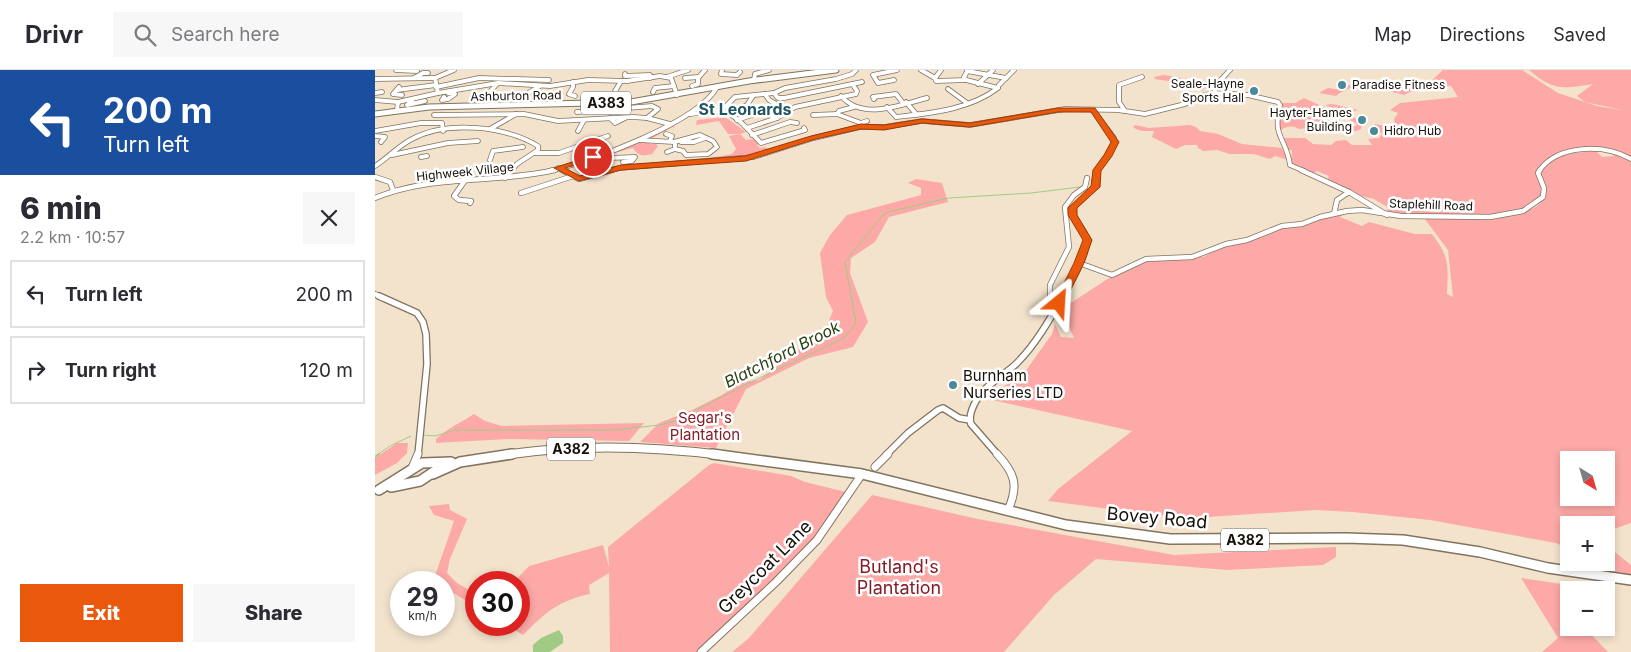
<!DOCTYPE html>
<html lang="en">
<head>
<meta charset="utf-8">
<style>
	body { margin:0; font-family:Inter,sans-serif; background:#f7f7f7; color:#2b2b33; height:100vh; display:flex; flex-direction:column; font-size:19px; white-space:nowrap }
	* { box-sizing:border-box; margin:0 }
	p { font-size:16px; color:#7c7c81 }
	.icon { flex:none; width:28px; height:28px; fill:none; stroke:currentColor; stroke-width:2; stroke-linecap:round; stroke-linejoin:round }
	.map { position:relative; flex:1; overflow:hidden }
	.side { display:flex; flex-direction:column; background:#fff; width:375px }
	.side>* { flex:none }
	.guide { background:#1a4fa0; color:#fff; overflow:hidden }
	.needle { width:32px; rotate:143deg }
	.fabs { position:absolute; left:1185px; top:381px; display:grid; gap:10px }
	.fabs a { display:grid; place-items:center; width:55px; height:55px; border-radius:0px; background:#fff; box-shadow:0 2px 8px #0003; font-size:25px }
	.speed { position:absolute; left:15px; top:501px; display:flex; gap:10px; font-size:25px; font-weight:700; text-align:center }
	.speed>* { display:grid; place-content:center; width:65px; height:65px; border-radius:50%; background:#fff; box-shadow:0 2px 8px #0003; line-height:1 }
	.speed small { font-size:12px; font-weight:400 }
	.speed .limit { border:8px solid #d22; background:#fff; color:#111 }
	.pin { position:absolute; display:grid; place-items:center; width:42px; height:42px; color:#fff; margin:-21px; border:2px solid #fff; border-radius:50%; box-shadow:0 1px 5px #0007 }
	.me { position:absolute; width:55px; margin:-28px; rotate:27deg; stroke-linejoin:round; filter:drop-shadow(0 0 4px #0008) }
	.turn { display:flex; align-items:center; gap:18px; height:105px; padding:0 20px; font-size:22px }
	.turn .icon { width:65px; height:65px; stroke-width:2.5 }
	.turn b { display:block; font-size:35px; line-height:42px }
	.round { display:grid; place-items:center; flex:none; width:52px; height:52px; border-radius:0px; background:#f7f7f7 }
	.overview { display:flex; align-items:center; justify-content:space-between; height:85px; padding:0 20px }
	h1 { font-size:30px; font-weight:800; line-height:38px }
	.primary-button { display:flex; gap:10px; margin-top:auto; padding:10px 20px }
	.primary-button a { flex:1; height:58px; border-radius:0px; background:#ea580c; color:#fff; font-size:20px; font-weight:800; line-height:58px; text-align:center }
	.primary-button a+a { background:#f7f7f7; color:#2b2b33 }
	ul { padding:0; list-style:none }
	li { display:flex; align-items:center; gap:15px; height:68px; margin:0 10px 8px; padding:0 10px; border:2px solid #e1e1e2; border-radius:0px }
	li div { flex:1 }
	li b { display:block; font-size:19px }
	li em { font-style:normal }
	header { display:flex; align-items:center; gap:30px; box-sizing:border-box; height:70px; padding:0 25px; background:#fff; border-bottom:1px solid #e1e1e2 }
	header strong { font-size:24px }
	nav { display:flex; gap:28px; margin-inline-start:auto; font-size:18px }
	.search { width:350px; height:45px; background:#f7f7f7; display:flex; align-items:center; gap:12px; box-sizing:border-box; padding:0 18px; border-radius:0px; color:#7c7c81; font-size:19px }
	main { display:flex; flex:1; min-height:0 }
	.map>svg:first-child { display:block }
	.green { fill:#fca9a7; fill-rule:evenodd }
	.water { fill:#a1cb84 }
	.lines { fill:none; stroke-linecap:round; stroke-linejoin:round }
	.stream-far1 { stroke:#a1cb84; stroke-width:1 }
	.stream { stroke:#a1cb84; stroke-width:2 }
	.minor-far3-casing { stroke:#80735f; stroke-width:5.5 }
	.minor-far2-casing { stroke:#80735f; stroke-width:6 }
	.minor-far1-casing { stroke:#80735f; stroke-width:8 }
	.minor-casing { stroke:#80735f; stroke-width:9 }
	.major-far2-casing { stroke:#80735f; stroke-width:7 }
	.major-far1-casing { stroke:#80735f; stroke-width:10 }
	.major-casing { stroke:#80735f; stroke-width:12 }
	.minor-far3 { stroke:#fff; stroke-width:4 }
	.minor-far2 { stroke:#fff; stroke-width:4.5 }
	.minor-far1 { stroke:#fff; stroke-width:5.5 }
	.minor { stroke:#fff; stroke-width:7 }
	.major-far2 { stroke:#fff; stroke-width:5 }
	.major-far1 { stroke:#fff; stroke-width:8 }
	.major { stroke:#fff; stroke-width:9 }
	.route { fill:#ea580c; stroke:#983908 }
	.poi-dot { fill:#488a9b; stroke:#fff; stroke-width:2 }
	.labels { text-anchor:middle; stroke-width:5; stroke-linejoin:round; paint-order:stroke }
	.far-poi-label { font-size:12px; fill:#161109; stroke:#fff; text-anchor:end }
	.far-street-label { font-size:12px; fill:#161109; stroke:#fff }
	.shield { fill:#fff; stroke:#5c5853; stroke-width:1 }
	.shield-label { font-size:14px; font-weight:bold; fill:#161109 }
	.poi-label { font-size:15px; fill:#161109; stroke:#fff; text-anchor:start }
	.park-label { font-size:15px; fill:#841d27; stroke:#fff }
	.far-district-label { font-size:16px; font-weight:bold; fill:#205664; stroke:#fff }
	.water-label { font-size:16px; font-style:italic; fill:#26410f; stroke:#fff }
	.near-street-label { font-size:18px; fill:#161109; stroke:#fff }
	.near-park-label { font-size:18px; fill:#841d27; stroke:#fff }
</style>
</head>
<body>
<header>
<strong>Drivr</strong>
<div class="search"><svg class="icon" aria-label="search" viewBox="0 0 24 24"><circle cx="10" cy="10" r="6"/><path d="M15 15l6 6"/></svg>Search here</div>
<nav><a>Map</a><a>Directions</a><a>Saved</a></nav>
</header>
<main>
<section class="side">
<div class="guide">
<div class="turn"><svg class="icon" aria-label="left" viewBox="0 0 24 24"><path d="M17 20v-9H6M10 6l-5 5 5 5"/></svg><div><b>200 m</b>Turn left</div></div>
</div>
<div class="overview"><div><h1>6 min</h1><p>2.2 km · 10:57</p></div><a class="round"><svg class="icon" aria-label="close" viewBox="0 0 24 24"><path d="M6 6l12 12M18 6L6 18"/></svg></a></div>
<ul>
<li><svg class="icon" aria-label="left" viewBox="0 0 24 24"><path d="M17 20v-9H6M10 6l-5 5 5 5"/></svg><div><b>Turn left</b></div><em>200 m</em></li>
<li><svg class="icon" aria-label="right" viewBox="0 0 24 24"><path d="M7 20v-9h11M14 6l5 5-5 5"/></svg><div><b>Turn right</b></div><em>120 m</em></li>
</ul>
<div class="primary-button"><a>Exit</a><a>Share</a></div>
</section>
<div class="map">
<svg width="1256" height="582" viewBox="0 0 1256 582">
	<rect width="100%" height="100%" fill="#f3e3cd"/>
	<g class="green">
		<path d="M1068 0H1147L1183 23 1222 36 1247 40 1210 32 1202 26 1218 14C1188 19 1178 21 1154 0H1256V88C1250 86 1244 82 1238 80 1217 74 1174 82 1161 101 1161 110 1171 117 1166 126 1152 153 1078 144 1052 144 1038 143 1025 146 1011 142L1014 138 999 129 985 126 952 111 954 106 942 101 939 103 916 93 917 80H913L905 68H930L938 74 956 75 961 71 971 70 977 75H997L993 69 1004 68 1007 64 1000 56V54L1021 58 1019 49 1023 43 1015 40 1025 33 1083 27 1076 16 1054 13Z"/>
		<polygon points="789,5 840,14 840,18 838,20 830,18 827,21 819,15 780,9 779,7"/>
		<path d="M986 12C998 12 1009 19 1021 20 1036 21 1039 13 1056 20L1035 22 1029 25 991 15 986 19C976 16 969 20 961 26L944 23 953 18 966 20C972 14 979 15 986 12Z"/>
		<path d="M929 28 951 38 939 39 949 51 944 52V57L924 59C918 55 910 56 905 61L903 59 905 33H920Z"/>
		<path d="M957 34 983 40 975 43 987 55 986 59C978 64 969 60 960 57L981 56 982 54 975 50 972 44 950 35Z"/>
		<polygon points="350,47 371,62 365,64 371,70 378,69 384,73 382,75 385,78 389,77 396,80 390,82 387,80 370,87 335,90 334,88 357,84 361,79 354,66 365,64 353,64 344,51 321,55 322,50"/>
		<path d="M760 55 774 58 815 55 821 57 825 61 843 64 867 74 907 78 913 90 900 86 895 89 879 84H855L842 80 828 81 823 78 822 75H810L801 79 777 67 779 61C772 61 764 62 758 57Z"/>
		<path d="M296 56H300L272 71 275 74H281L283 76 277 84C268 86 264 87 258 78L217 89 265 72Z"/>
		<path d="M1221 81 1227 87 1239 86 1236 82 1256 90V453L1233 461 1238 471H1231V455H1194V479L1181 473 1055 450 978 442 941 440 818 448 781 445 673 431 683 419 757 361 613 329 652 299 677 264 680 254 686 267 699 268 687 242 688 238 734 208 763 193 777 189 828 187 854 174 873 171 914 156 933 155 943 149 972 142 965 147 987 156 994 152 1040 164H1057C1075 188 1073 194 1072 224L1078 227 1073 180 1049 148C1074 148 1160 155 1170 126 1173 119 1168 111 1165 104 1175 83 1201 83 1221 81ZM1194 390H1231V428H1194Z"/>
		<polygon points="541,109 567,113 573,132 514,147 500,172 476,188 475,203 493,252 478,277 434,288 371,319 341,378 265,372 284,353 317,340 347,325 366,312 384,310 450,260 458,241 451,227 445,183 455,165 472,145 546,125 546,118 533,113"/>
		<path d="M99 344 110 351 127 356 269 353 254 371 133 369 61 373V369C73 358 85 353 99 344Z"/>
		<polygon points="22,373 33,373 32,383 22,393 0,405 0,388"/>
		<path d="M339 393 416 406 430 412 471 422 457 442 456 447 421 489 323 582H235L234 503 214 515 215 524C183 531 171 542 148 565L132 555H144V512H139L154 496 228 475 234 497 233 477 334 395Z"/>
		<polygon points="497,425 603,449 799,485 961,477 961,487 948,495 852,500 721,489 679,525 629,582 357,582 374,568"/>
		<polygon points="74,434 75,440 92,449 75,489 72,503 82,513 101,524 101,537 77,522 60,506 79,451 59,445 54,436"/>
		<polygon points="1231,475 1256,495 1256,508 1193,496 1193,494 1231,492"/>
		<polygon points="1146,508 1187,514 1194,527 1194,558 1210,558 1233,582 1167,582 1183,568"/>
	</g>
	<polygon class="water" points="184,560 188,566 188,573 175,582 158,582 158,575 166,568"/>
	<g class="lines">
		<g class="stream-far1">
			<polyline points="48,365 60,366 80,360 239,360 285,355 300,351 378,311 469,268 481,253 470,192 508,145 513,142 574,128 656,123 705,117"/>
			<polyline points="2,385 15,376 36,366"/>
		</g>
		<polyline class="stream" points="0,387 4,384"/>
		<defs>
			<g id="minor-far3">
				<polyline points="21,0 42,1"/>
				<polyline points="347,0 346,4 362,5 365,2"/>
				<polyline points="546,0 560,8"/>
				<polyline points="566,0 560,8 561,11 591,10"/>
				<polyline points="592,1 631,8"/>
				<polyline points="250,4 250,6 275,5 275,8"/>
				<polyline points="292,7 313,0"/>
				<polyline points="39,8 48,3 53,3"/>
				<polyline points="310,8 324,7"/>
				<polyline points="0,9 60,8"/>
				<polyline points="379,10 380,4 394,0"/>
				<polyline points="519,10 503,13 498,5 522,0"/>
				<polyline points="246,11 239,23 247,24"/>
				<polyline points="198,12 198,17 194,24 200,26"/>
				<polyline points="603,14 618,0"/>
				<polyline points="624,15 639,0"/>
				<polyline points="317,16 323,14 323,8 330,0"/>
				<polyline points="24,17 18,24 27,25"/>
				<polyline points="61,17 104,8 174,10"/>
				<polyline points="573,19 592,33"/>
				<polyline points="22,20 61,15"/>
				<polyline points="278,22 280,18 299,16"/>
				<polyline points="0,23 7,22"/>
				<polyline points="63,23 123,13 175,16 213,10 252,11 285,6 296,8 302,25"/>
				<polyline points="399,23 403,28 409,28 487,12"/>
				<polyline points="839,23 842,14 855,0"/>
				<polyline points="390,24 394,30 413,41"/>
				<polyline points="121,26 110,27 123,13"/>
				<path d="M466 26C488 51 525 35 552 28"/>
				<polyline points="69,27 67,30 73,29 80,24 73,23"/>
				<polyline points="154,27 148,26 165,16"/>
				<polyline points="499,29 498,27 521,24 528,33"/>
				<polyline points="0,30 23,32 22,40"/>
				<polyline points="37,31 32,35 50,31"/>
				<polyline points="23,32 63,23 60,8 79,0"/>
				<polyline points="531,32 542,45"/>
				<path d="M512 37 521 47C556 43 594 40 623 18L591 10 589 7 593 0"/>
				<path d="M718 40 739 68C740 82 727 89 722 101"/>
				<polyline points="346,41 360,27 399,23 410,18 461,9 477,4 481,0"/>
				<polyline points="750,41 744,32 744,15 767,7"/>
				<polyline points="202,42 277,36 283,39 272,48"/>
				<polyline points="353,43 372,35 378,26"/>
				<path d="M315 44C325 43 337 40 347 41 360 43 377 64 386 73L430 60 429 58"/>
				<polyline points="462,44 464,41 479,37"/>
				<polyline points="59,45 149,44 183,51 258,47 272,48 295,54"/>
				<polyline points="438,45 462,44 486,53 492,51"/>
				<polyline points="235,48 240,53 250,48"/>
				<polyline points="362,50 386,42 402,48"/>
				<polyline points="372,58 402,48 420,37 481,24 482,21 478,15"/>
				<polyline points="115,59 141,44"/>
				<polyline points="0,61 46,53 67,53 68,61"/>
				<polyline points="203,61 209,50"/>
				<polyline points="291,64 297,66 295,71"/>
				<polyline points="377,65 415,52 422,53"/>
				<polyline points="0,66 10,67 6,72"/>
				<polyline points="264,70 299,72 325,65 338,71 342,77 333,84 311,85 308,81 300,79 300,73"/>
				<polyline points="306,72 319,72 330,68"/>
				<polyline points="292,82 300,79"/>
				<polyline points="160,83 184,83 233,66"/>
				<polyline points="17,85 73,73 103,71"/>
				<polyline points="46,87 52,86"/>
				<polyline points="212,89 222,94 235,88 260,87 257,91 248,92"/>
				<polyline points="115,90 118,81 148,77"/>
				<path d="M0 96C13 88 23 76 37 69 72 50 130 56 163 76V80L142 94 136 101"/>
				<polyline points="183,98 190,101"/>
				<path d="M174 101C213 93 324 52 342 17"/>
				<path d="M232 101 245 98 379 87 439 68 485 57H509L547 51 595 55 690 39 743 40 770 44 810 34 826 26 839 23 873 25 903 32 905 35C897 69 911 66 915 95L929 101"/>
				<path d="M1164 101C1183 74 1229 74 1256 89"/>
			</g>
			<g id="minor-far2">
				<polyline points="187,100 204,109 237,100"/>
				<polyline points="926,100 974,122 1012,145"/>
				<polyline points="0,107 15,112 18,120"/>
				<polyline points="130,108 137,100"/>
				<polyline points="91,109 79,126 84,130 96,131 95,133"/>
				<polyline points="146,123 198,106"/>
				<path d="M0 128C57 104 120 114 180 100"/>
				<polyline points="959,144 962,130 974,122"/>
				<polyline points="704,193 737,205 771,189 817,187 851,174 872,170 907,156 927,154 945,147 972,141 987,140 1026,146 1115,147 1148,141 1168,127 1169,118 1163,103 1165,100"/>
				<polyline points="0,224 7,228"/>
				<polyline points="683,228 675,226 675,215 694,177 690,137 699,125 710,117 712,108"/>
				<path d="M688 228C695 215 717 179 711 166 707 155 697 150 698 138L720 117 722 100"/>
			</g>
			<g id="minor-far1">
				<polyline points="4,226 42,243 48,252 51,264 52,294 43,385"/>
				<polyline points="676,226 685,228"/>
				<polyline points="511,385 533,363 563,340 568,338 584,348 595,350"/>
				<path d="M623 385 596 354C593 346 598 336 602 329 612 313 630 305 642 293 661 274 675 249 688 226"/>
			</g>
			<g id="minor">
				<path d="M622 384C640 403 644 416 633 440"/>
				<polyline points="500,397 513,384"/>
				<polyline points="37,398 43,384"/>
				<polyline points="326,582 401,512 442,470 487,404"/>
			</g>
			<polyline id="major-far2" points="0,44 54,37 256,32 374,11 461,0"/>
			<path id="major-far1" d="M129 385C200 374 275 376 347 385"/>
			<g id="major">
				<polyline points="337,384 487,404 691,455 795,469 971,468 1028,470 1105,482 1173,498 1256,510"/>
				<polyline points="58,404 85,392 137,384"/>
				<polyline points="16,417 45,411 60,401"/>
				<polyline points="4,420 47,393 76,392"/>
			</g>
		</defs>
		<use href="#minor-far3" class="minor-far3-casing"/>
		<use href="#minor-far2" class="minor-far2-casing"/>
		<use href="#minor-far1" class="minor-far1-casing"/>
		<use href="#minor" class="minor-casing"/>
		<use href="#major-far2" class="major-far2-casing"/>
		<use href="#major-far1" class="major-far1-casing"/>
		<use href="#major" class="major-casing"/>
		<use href="#minor-far3" class="minor-far3"/>
		<use href="#minor-far2" class="minor-far2"/>
		<use href="#minor-far1" class="minor-far1"/>
		<use href="#minor" class="minor"/>
		<use href="#major-far2" class="major-far2"/>
		<use href="#major-far1" class="major-far1"/>
		<use href="#major" class="major"/>
	</g>
	<polygon class="route" points="683,38 720,38 744,72 737,86 726,101 725,117 702,138 702,145 717,170 709,193 689,233 684,236 679,233 699,193 708,170 693,145 693,138 716,116 718,100 729,85 736,72 716,42 683,42 595,57 547,53 509,60 486,59 441,69 371,91 246,100 204,111 179,98 218,85 222,87 221,89 190,98 205,106 246,95 370,86 436,66 486,54 509,55 547,49 595,53"/>
	<g class="poi-dot">
		<circle cx="967" cy="15" r="5"/>
		<circle cx="879" cy="21" r="5"/>
		<circle cx="987" cy="50" r="5"/>
		<circle cx="999" cy="61" r="5"/>
		<circle cx="578" cy="315" r="5"/>
	</g>
	<g class="labels">
		<g class="far-poi-label">
			<text x="869" y="18">Seale-Hayne<tspan x="869" dy="14">Sports Hall</tspan></text>
			<text x="977" y="19" text-anchor="start">Paradise Fitness</text>
			<text x="977" y="47">Hayter-Hames<tspan x="977" dy="14">Building</tspan></text>
			<text x="1009" y="65" text-anchor="start">Hidro Hub</text>
		</g>
		<g class="far-street-label">
			<text transform="translate(141 26) rotate(-1)" y="4">Ashburton Road</text>
			<text transform="translate(90 102) rotate(-6)" y="4">Highweek Village</text>
			<text transform="translate(1056 135) rotate(2)" y="4">Staplehill Road</text>
		</g>
		<g class="shield">
			<rect x="206" y="21.5" width="50" height="23" rx="4"/>
			<rect x="172" y="367.5" width="48" height="23" rx="4"/>
			<rect x="846" y="458.5" width="48" height="23" rx="4"/>
		</g>
		<g class="shield-label">
			<text x="231" y="38">A383</text>
			<text x="196" y="384">A382</text>
			<text x="870" y="475">A382</text>
		</g>
		<g class="poi-label">
			<text x="588" y="311">Burnham<tspan x="588" dy="17">Nurseries LTD</tspan></text>
		</g>
		<g class="park-label">
			<text x="330" y="353">Segar's<tspan x="330" dy="17">Plantation</tspan></text>
		</g>
		<g class="far-district-label">
			<text x="370" y="45">St Leonards</text>
		</g>
		<g class="water-label">
			<text transform="translate(407 284) rotate(-27)" y="6">Blatchford Brook</text>
		</g>
		<g class="near-street-label">
			<text transform="translate(782 448) rotate(5)" y="6">Bovey Road</text>
			<text transform="translate(390 497) rotate(-45)" y="6">Greycoat Lane</text>
		</g>
		<g class="near-park-label">
			<text x="524" y="503">Butland's<tspan x="524" dy="21">Plantation</tspan></text>
		</g>
	</g>
</svg>
<div class="fabs">
<a><svg class="needle" viewBox="-14 -14 28 28"><path d="M0-13l5 13h-10z" fill="#e53935"/><path d="M0 13l5-13h-10z" fill="#7c7c81"/></svg></a>
<a>+</a>
<a>−</a>
</div>
<div class="speed"><div>29<small>km/h</small></div><div class="limit">30</div></div>
<div class="pin" style="left:218px;top:87px;background:#d93025"><svg class="icon" aria-label="arrive" viewBox="0 0 24 24"><path d="M6 21V4h12l-3 4 3 4H6"/></svg></div>
<svg class="me" style="left:684px;top:233px" viewBox="-20 -20 40 40"><path d="M0-17L14 15 0 8-14 15z" fill="#ea580c" stroke="#fff" stroke-width="4"/></svg>
</div>
</main>
</body>
</html>
